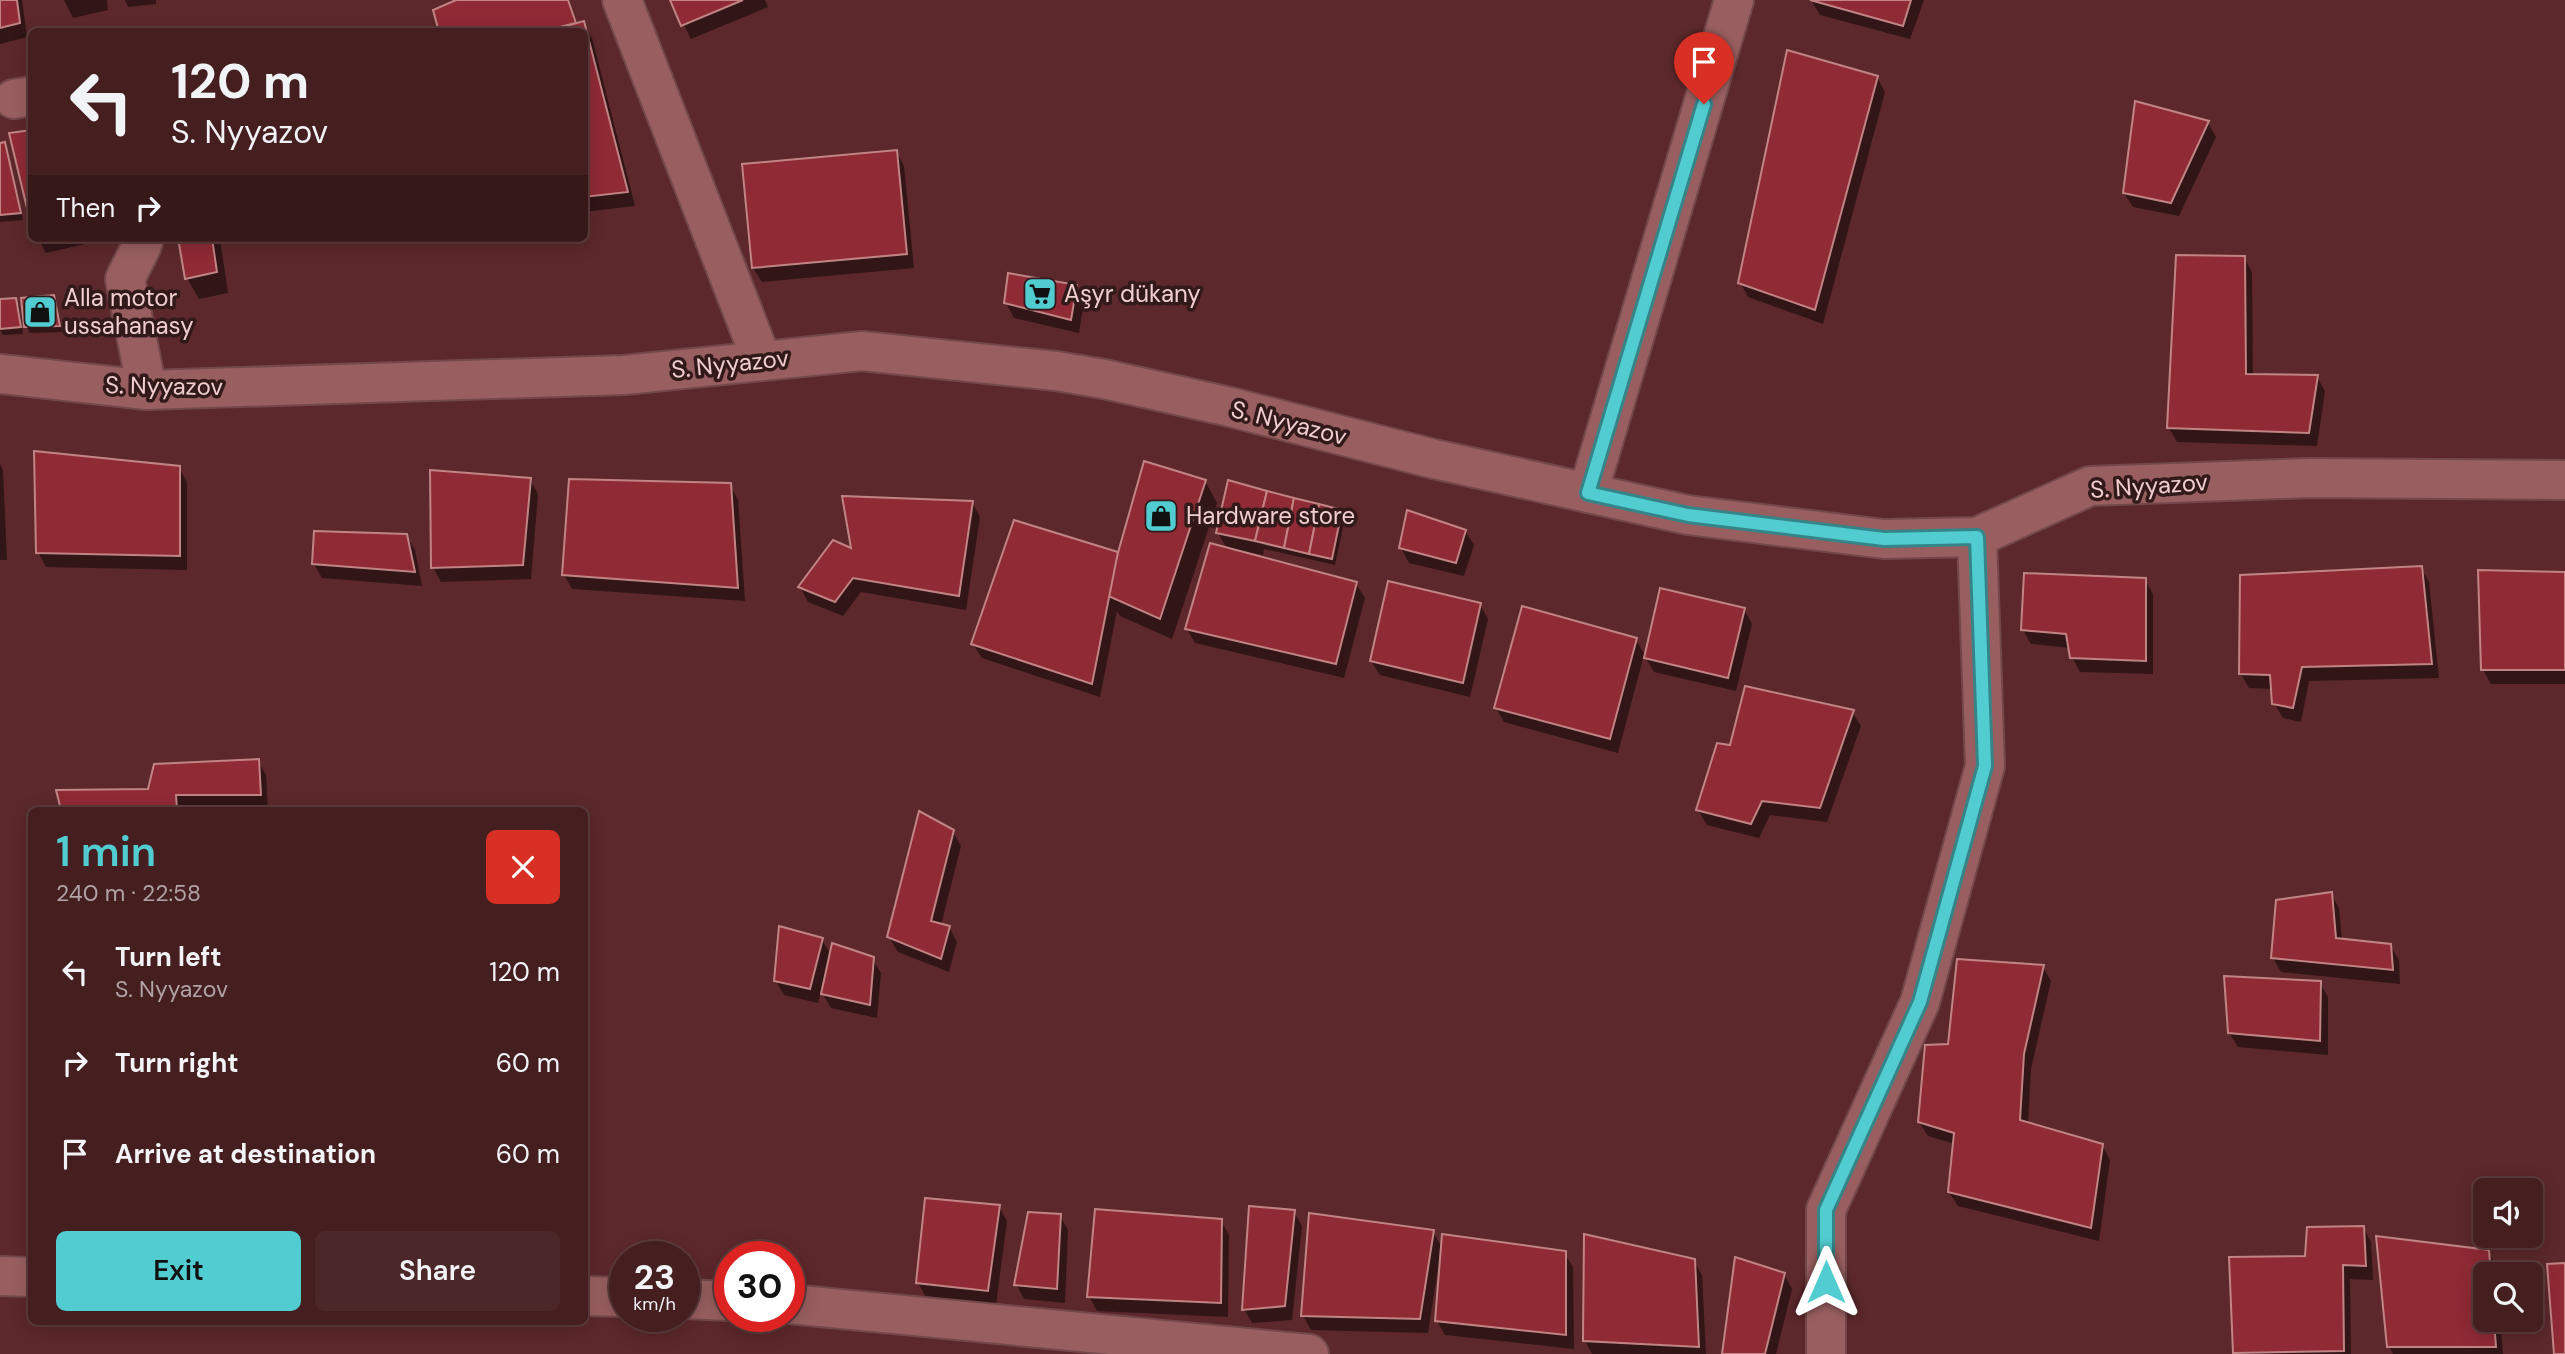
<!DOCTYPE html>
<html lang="en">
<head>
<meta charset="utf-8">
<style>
	body { margin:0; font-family:"DM Sans",sans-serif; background:#4c2729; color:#f1f3f6; height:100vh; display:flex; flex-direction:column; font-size:26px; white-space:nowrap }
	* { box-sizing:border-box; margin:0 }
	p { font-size:23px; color:#b0a2a5 }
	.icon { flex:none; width:38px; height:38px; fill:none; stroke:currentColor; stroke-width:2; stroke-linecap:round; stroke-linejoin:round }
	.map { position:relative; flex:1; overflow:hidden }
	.details { position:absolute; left:28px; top:807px; width:560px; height:518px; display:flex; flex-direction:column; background:#451e20; border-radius:10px; box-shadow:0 4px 18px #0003,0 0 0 2px #5d3c3e }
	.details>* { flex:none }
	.top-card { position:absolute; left:28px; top:28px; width:560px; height:214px; border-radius:10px; box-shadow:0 4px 18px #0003,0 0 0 2px #5d3c3e; background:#451e20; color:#f1f3f6; overflow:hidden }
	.controls { position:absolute; left:2473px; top:1178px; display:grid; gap:14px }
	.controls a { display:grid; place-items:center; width:70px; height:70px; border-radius:10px; background:#451e20; box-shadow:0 4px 18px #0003,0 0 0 2px #5d3c3e; font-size:35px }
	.speed { position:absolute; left:609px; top:1241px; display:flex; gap:14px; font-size:35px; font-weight:700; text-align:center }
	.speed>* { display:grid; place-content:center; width:91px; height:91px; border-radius:50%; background:#451e20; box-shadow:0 4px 18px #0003,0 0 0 2px #5d3c3e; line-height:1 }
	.speed small { font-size:18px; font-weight:400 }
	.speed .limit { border:10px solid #d22; background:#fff; color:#111 }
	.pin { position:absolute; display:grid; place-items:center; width:60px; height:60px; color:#fff; margin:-72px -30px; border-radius:50% 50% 50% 0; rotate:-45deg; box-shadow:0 0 7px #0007 }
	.pin .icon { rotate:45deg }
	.me { position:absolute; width:77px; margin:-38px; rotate:0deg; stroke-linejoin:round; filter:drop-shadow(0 0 5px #0008) }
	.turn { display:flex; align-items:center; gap:24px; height:147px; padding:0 28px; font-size:32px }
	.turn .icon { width:91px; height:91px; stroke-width:2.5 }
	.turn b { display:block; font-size:49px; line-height:60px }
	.then { display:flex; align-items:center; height:66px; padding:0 28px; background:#0003; gap:14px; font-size:26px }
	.round { display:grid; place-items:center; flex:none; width:74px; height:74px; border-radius:10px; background:#4c2729 }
	.summary { display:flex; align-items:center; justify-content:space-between; height:119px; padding:0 28px }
	h1 { font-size:42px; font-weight:600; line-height:52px; color:#51ccd1 }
	.button { display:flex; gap:14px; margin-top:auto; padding:14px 28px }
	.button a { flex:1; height:80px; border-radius:10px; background:#51ccd1; color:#111; font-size:28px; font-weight:600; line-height:80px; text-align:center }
	.button a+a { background:#4c2729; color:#f1f3f6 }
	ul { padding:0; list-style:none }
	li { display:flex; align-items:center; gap:21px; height:91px; padding:0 28px }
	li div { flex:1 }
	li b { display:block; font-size:26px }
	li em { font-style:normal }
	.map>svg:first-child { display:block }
	.shadow { fill:#0007 }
	.building { fill:#902a35; stroke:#c18485; stroke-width:2 }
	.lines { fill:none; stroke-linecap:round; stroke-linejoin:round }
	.street-casing { stroke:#74484b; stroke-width:42 }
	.secondary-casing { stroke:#74484b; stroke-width:42 }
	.street { stroke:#995f60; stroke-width:38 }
	.secondary { stroke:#995f60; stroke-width:38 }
	.route-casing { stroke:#358588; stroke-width:18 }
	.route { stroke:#51ccd1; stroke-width:12 }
	.labels { text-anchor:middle; stroke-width:7; stroke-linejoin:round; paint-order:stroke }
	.poi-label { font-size:24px; fill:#f0cece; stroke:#321a1b; text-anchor:start }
	.street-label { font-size:24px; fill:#f0cece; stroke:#321a1b }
</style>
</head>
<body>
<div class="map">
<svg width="2565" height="1354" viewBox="0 0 2565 1354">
	<rect width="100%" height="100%" fill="#5c282b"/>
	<g class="shadow">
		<polygon points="0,0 22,0 27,37 0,44"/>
		<polygon points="64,0 107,0 108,10 73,18"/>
		<polygon points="125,0 156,0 156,4 128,7"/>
		<polygon points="461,0 569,0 578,25 583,23 592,38 635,206 584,212 584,32 441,32"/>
		<polygon points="672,0 765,0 768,7 691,39"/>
		<polygon points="1811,0 1924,0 1910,39 1820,15"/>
		<polygon points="1877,77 1885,92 1823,324 1748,297 1740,282"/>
		<polygon points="2208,123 2216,137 2179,216 2133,207 2124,193"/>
		<polygon points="4,144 8,151 23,220 0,222 0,145"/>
		<polygon points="896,151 904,166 914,268 762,282 753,268 744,165"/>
		<polygon points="38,238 111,238 46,253"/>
		<polygon points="180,238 220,238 228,293 199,299 187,278"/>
		<polygon points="2244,258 2252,272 2253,376 2317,377 2325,391 2317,446 2177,442 2169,428"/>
		<polygon points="1076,287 1084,301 1079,333 1014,318 1006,303"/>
		<polygon points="53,297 57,304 62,332 30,333 26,326"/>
		<polygon points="15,300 19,306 23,334 3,335 0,330 0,301"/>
		<polygon points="0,464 3,470 7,560 0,560"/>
		<polygon points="179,468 187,482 187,570 46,567 38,552"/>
		<polygon points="530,480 538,494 531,579 441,582 433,567"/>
		<polygon points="1205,481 1217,503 1172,639 1120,616 1117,611 1100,697 982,658 973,644 1015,523 1119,554"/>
		<polygon points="730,485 738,500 745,601 572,589 564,575"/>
		<polygon points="972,502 980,517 966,610 861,592 843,616 808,602 800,587 853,551"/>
		<polygon points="1341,512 1345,518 1335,565 1264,549 1263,555 1243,551 1243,554 1356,584 1365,598 1344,678 1195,643 1187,629 1228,550 1218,533"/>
		<polygon points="1465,531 1474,545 1464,576 1409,563 1401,548"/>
		<polygon points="406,535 415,550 422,586 322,578 314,564"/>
		<polygon points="2421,568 2429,582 2439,678 2309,681 2301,722 2283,718 2274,703 2273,689 2249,688 2241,674"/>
		<polygon points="2565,573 2565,684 2491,684 2483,670"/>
		<polygon points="2145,580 2153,594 2153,674 2080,672 2072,657 2070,648 2031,644 2023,630"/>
		<polygon points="1480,605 1488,619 1470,697 1380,675 1371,661"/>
		<polygon points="1744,609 1752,624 1736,691 1654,672 1644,655 1618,753 1504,722 1496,708 1636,640 1646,657"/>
		<polygon points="1852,712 1861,726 1827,822 1770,815 1759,838 1707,825 1698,810 1732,747"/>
		<polygon points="258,761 266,775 268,809 62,810 58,791 149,791"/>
		<polygon points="953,832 961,846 941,925 949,927 957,942 949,972 898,952 889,937"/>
		<polygon points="2331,894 2339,908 2342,941 2390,945 2399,960 2400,984 2281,972 2273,958"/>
		<polygon points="822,940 831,955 872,958 881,973 877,1018 831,1008 821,991 818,1003 784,995 776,981"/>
		<polygon points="2043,967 2051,981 2031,1069 2028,1124 2102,1145 2110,1160 2099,1241 1958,1206 1949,1192 1955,1144 1928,1136 1919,1122"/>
		<polygon points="2320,983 2328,997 2328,1055 2238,1047 2229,1033"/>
		<polygon points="999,1207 1007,1221 996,1305 926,1297 918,1283"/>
		<polygon points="1294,1212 1302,1226 1292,1320 1252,1323 1244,1309"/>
		<polygon points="1060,1216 1068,1230 1065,1303 1024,1299 1016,1284"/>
		<polygon points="1221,1221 1229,1235 1228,1317 1097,1311 1089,1296"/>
		<polygon points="2363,1227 2371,1242 2373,1280 2350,1279 2351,1354 2236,1354 2307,1258"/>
		<polygon points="1433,1232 1443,1249 1564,1253 1573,1267 1574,1349 1445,1335 1437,1321 1441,1262 1439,1261 1428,1333 1311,1330 1303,1316"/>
		<polygon points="2488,1251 2496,1266 2497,1274 2485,1274 2485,1320 2500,1320 2503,1354 2393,1354 2389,1346"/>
		<polygon points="1694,1261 1702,1275 1706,1354 1592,1354 1585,1341"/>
		<polygon points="1784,1274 1792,1289 1776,1354 1724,1354"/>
	</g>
	<g class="building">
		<polygon points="0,0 17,0 20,23 0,28"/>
		<polygon points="456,0 568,0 576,23 540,32 439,32 433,10"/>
		<polygon points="670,0 743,0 681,26"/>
		<polygon points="1810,0 1911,0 1903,26"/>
		<polygon points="584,21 628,192 584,197 584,32 544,32"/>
		<polygon points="1787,50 1878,76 1815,310 1738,283"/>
		<polygon points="2135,101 2209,121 2171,203 2123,193"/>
		<polygon points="32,130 32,229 9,133"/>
		<polygon points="5,142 21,213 0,215 0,143"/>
		<polygon points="897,150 907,254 752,268 742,164"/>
		<polygon points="178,238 212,238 217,272 185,279"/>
		<polygon points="2176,255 2245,256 2246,374 2318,375 2309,433 2167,428"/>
		<polygon points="1008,273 1077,285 1071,320 1004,303"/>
		<polygon points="54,295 60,326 24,327 21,298"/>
		<polygon points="16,298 21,327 0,329 0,299"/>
		<polygon points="34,451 180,466 180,556 36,553"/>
		<polygon points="1144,461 1206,480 1160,619 1106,595"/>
		<polygon points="430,470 531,478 523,565 431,568"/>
		<polygon points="569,479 731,483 738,588 562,575"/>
		<polygon points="1228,480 1267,491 1255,541 1216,533"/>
		<polygon points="1267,491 1294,498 1284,548 1255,541"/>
		<polygon points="842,496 973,501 959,596 853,578 835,602 798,587 833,540 851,548"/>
		<polygon points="1294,498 1319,504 1309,554 1284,548"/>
		<polygon points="1319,504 1342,510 1332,559 1309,554"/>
		<polygon points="1407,510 1466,530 1456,563 1399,548"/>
		<polygon points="1014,520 1118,552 1092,684 971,644"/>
		<polygon points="314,531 407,534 415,572 312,564"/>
		<polygon points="1210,543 1357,582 1336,664 1185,629"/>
		<polygon points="2422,566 2432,664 2302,667 2293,708 2272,704 2270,675 2239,674 2240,575"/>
		<polygon points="2478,570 2565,572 2565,670 2481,670"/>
		<polygon points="2024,573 2146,578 2146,661 2070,658 2066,634 2021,630"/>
		<polygon points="1388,581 1481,603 1463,683 1370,661"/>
		<polygon points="1660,588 1745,608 1728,678 1644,658"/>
		<polygon points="1522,606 1637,638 1610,739 1494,708"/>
		<polygon points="1745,686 1854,710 1820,808 1762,801 1751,824 1696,810 1717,743 1730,745"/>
		<polygon points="259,759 261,795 176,795 177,810 61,810 56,790 148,789 154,764"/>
		<polygon points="919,811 954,830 931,921 950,926 941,959 887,937"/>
		<polygon points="2332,892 2336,938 2391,944 2393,970 2271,958 2276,900"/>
		<polygon points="779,926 823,938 810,989 774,981"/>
		<polygon points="832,943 874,957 870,1005 821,994"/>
		<polygon points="1957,959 2044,965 2024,1054 2020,1120 2103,1144 2091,1228 1948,1192 1954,1133 1918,1122 1925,1045 1948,1044"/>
		<polygon points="2224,976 2321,981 2320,1041 2228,1033"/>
		<polygon points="925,1198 1000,1205 988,1291 916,1283"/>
		<polygon points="1249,1206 1295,1210 1285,1306 1242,1310"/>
		<polygon points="1095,1209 1222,1219 1221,1303 1087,1297"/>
		<polygon points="1028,1212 1061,1214 1057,1289 1014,1285"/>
		<polygon points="1309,1213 1434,1230 1420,1319 1301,1316"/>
		<polygon points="2364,1226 2366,1266 2343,1265 2344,1351 2233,1353 2229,1257 2305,1256 2307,1227"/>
		<polygon points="1442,1234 1566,1251 1566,1335 1435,1321"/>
		<polygon points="1584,1234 1695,1259 1699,1347 1583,1341"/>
		<polygon points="2376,1236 2489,1250 2491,1274 2485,1274 2485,1320 2494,1320 2496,1347 2387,1347"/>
		<polygon points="1735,1257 1785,1273 1765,1354 1722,1354"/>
		<polygon points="2565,1263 2565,1354 2554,1354 2547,1264"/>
	</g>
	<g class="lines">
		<defs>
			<g id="street">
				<polyline points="622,0 762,361"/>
				<polyline points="14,99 32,96"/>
				<polyline points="144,238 142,245 125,279 147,390"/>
				<polyline points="1588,493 1734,0"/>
				<polyline points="0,1276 32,1277"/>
				<polyline points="584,1296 625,1297"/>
				<polyline points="684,1299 730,1301"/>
				<polyline points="789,1304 1309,1354"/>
				<polyline points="1826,1354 1826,1210 1920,1002 1985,766 1977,537"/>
			</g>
			<polyline id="secondary" points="0,374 147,390 624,375 862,351 1056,371 1104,379 1230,407 1434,459 1688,515 1884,539 1977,537 2090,486 2310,478 2565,480"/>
		</defs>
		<use href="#street" class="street-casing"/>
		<use href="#secondary" class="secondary-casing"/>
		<use href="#street" class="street"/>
		<use href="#secondary" class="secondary"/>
	</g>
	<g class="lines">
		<defs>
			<polyline id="route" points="1704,104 1588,493 1688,515 1884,539 1977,537 1985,766 1920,1002 1826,1210 1826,1282"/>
		</defs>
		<use href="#route" class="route-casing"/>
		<use href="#route" class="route"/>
	</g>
	<defs>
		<symbol id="supermarket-square" viewBox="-11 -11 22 22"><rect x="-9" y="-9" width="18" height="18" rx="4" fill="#51ccd1" stroke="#321a1b"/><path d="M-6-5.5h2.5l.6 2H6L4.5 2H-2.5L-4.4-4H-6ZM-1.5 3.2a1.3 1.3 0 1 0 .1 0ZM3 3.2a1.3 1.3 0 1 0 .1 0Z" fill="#111"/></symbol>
		<symbol id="shop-square" viewBox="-11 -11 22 22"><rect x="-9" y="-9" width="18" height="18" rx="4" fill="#51ccd1" stroke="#321a1b"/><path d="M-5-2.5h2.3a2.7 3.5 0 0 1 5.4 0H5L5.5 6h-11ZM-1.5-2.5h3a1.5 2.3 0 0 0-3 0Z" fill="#111"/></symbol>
	</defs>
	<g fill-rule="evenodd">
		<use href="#supermarket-square" x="1021" y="275" width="38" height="38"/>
		<use href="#shop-square" x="21" y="293" width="38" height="38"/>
		<use href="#shop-square" x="1142" y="497" width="38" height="38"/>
	</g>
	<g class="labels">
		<g class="poi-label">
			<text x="1064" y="302">Aşyr dükany</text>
			<text x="64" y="306">Alla motor<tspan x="64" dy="28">ussahanasy</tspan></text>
			<text x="1186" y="524">Hardware store</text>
		</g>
		<g class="street-label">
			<text transform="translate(730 364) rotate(-6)" y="8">S. Nyyazov</text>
			<text transform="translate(164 386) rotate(1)" y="8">S. Nyyazov</text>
			<text transform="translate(1289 423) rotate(14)" y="8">S. Nyyazov</text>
			<text transform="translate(2149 486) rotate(-4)" y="8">S. Nyyazov</text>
		</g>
	</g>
</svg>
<div class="controls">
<a><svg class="icon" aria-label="sound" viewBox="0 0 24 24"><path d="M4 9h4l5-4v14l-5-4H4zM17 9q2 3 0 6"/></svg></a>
<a><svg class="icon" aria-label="search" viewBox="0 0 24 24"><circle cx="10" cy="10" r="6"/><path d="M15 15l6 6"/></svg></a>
</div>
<div class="speed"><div>23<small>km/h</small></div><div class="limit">30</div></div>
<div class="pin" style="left:1704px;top:104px;background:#d93025"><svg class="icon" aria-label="arrive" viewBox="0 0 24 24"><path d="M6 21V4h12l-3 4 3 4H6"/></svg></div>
<svg class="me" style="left:1826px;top:1282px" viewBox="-20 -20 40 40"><path d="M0-17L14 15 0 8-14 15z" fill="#51ccd1" stroke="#fff" stroke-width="4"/></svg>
<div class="top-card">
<div class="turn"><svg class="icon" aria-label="left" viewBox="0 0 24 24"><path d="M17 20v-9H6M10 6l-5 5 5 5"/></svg><div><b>120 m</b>S. Nyyazov</div></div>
<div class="then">Then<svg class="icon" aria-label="right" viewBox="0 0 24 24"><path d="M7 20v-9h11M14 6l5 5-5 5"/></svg></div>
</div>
<section class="details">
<div class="summary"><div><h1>1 min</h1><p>240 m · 22:58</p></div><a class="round" style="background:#d93025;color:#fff"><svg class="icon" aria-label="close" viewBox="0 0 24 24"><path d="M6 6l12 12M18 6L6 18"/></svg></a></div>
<ul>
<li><svg class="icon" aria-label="left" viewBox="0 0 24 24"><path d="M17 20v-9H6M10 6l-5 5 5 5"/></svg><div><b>Turn left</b><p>S. Nyyazov</p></div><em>120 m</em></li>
<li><svg class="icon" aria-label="right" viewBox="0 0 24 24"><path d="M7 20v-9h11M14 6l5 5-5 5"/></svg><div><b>Turn right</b></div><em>60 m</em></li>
<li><svg class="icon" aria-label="arrive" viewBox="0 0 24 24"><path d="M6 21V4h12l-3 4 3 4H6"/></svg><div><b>Arrive at destination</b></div><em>60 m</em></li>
</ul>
<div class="button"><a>Exit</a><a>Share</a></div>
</section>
</div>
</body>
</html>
